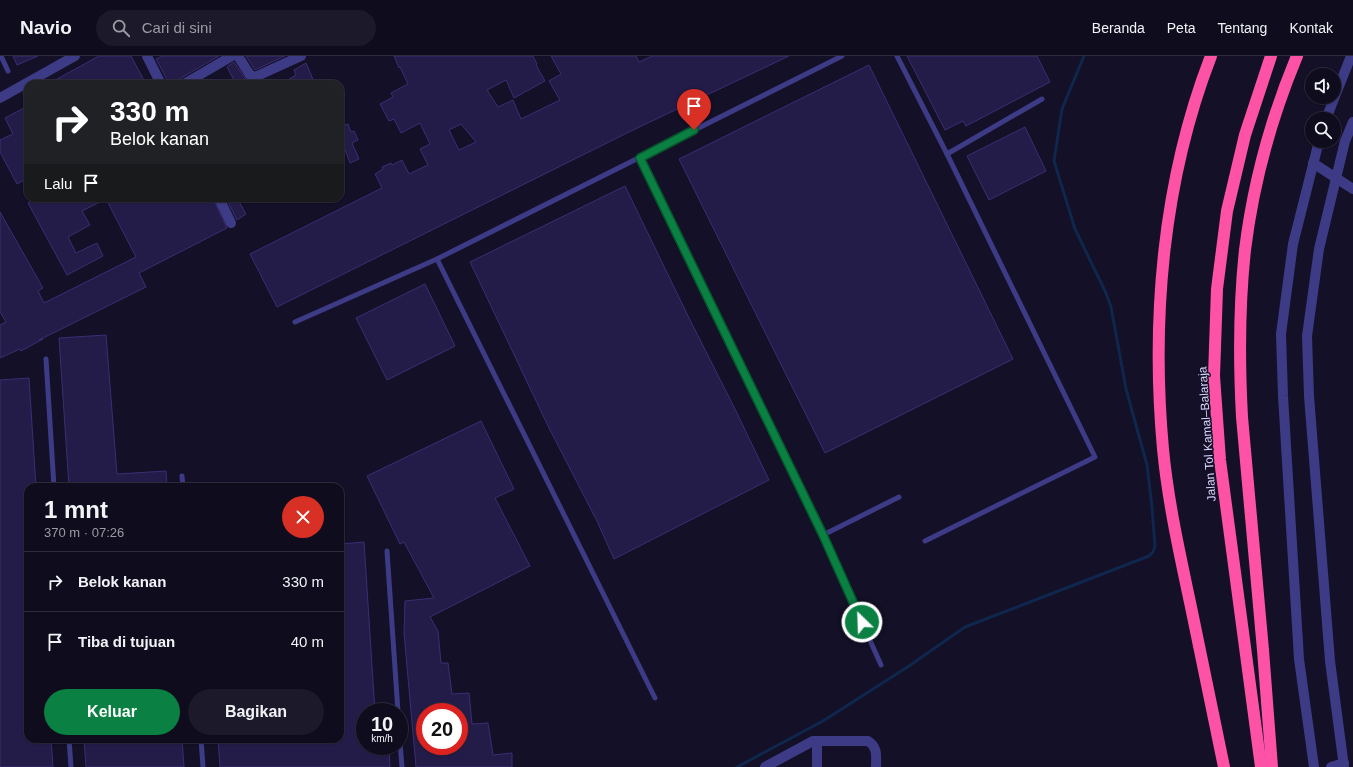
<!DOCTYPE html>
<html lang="id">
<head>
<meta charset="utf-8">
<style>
	body { margin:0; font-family:Arial,sans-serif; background:#1c1a2a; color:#f1f3f6; height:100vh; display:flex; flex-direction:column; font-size:15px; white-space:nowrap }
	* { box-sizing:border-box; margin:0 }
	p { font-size:13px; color:#9b9ba4 }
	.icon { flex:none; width:22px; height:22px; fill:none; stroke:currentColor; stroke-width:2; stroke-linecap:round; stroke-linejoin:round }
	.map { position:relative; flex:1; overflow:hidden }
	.side { position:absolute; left:24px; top:427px; width:320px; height:260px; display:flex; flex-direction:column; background:#0e0c1d; border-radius:12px; box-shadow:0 1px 3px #0004,0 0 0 1px #2e2c3b }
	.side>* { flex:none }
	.guide { position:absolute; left:24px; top:24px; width:320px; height:122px; border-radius:12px; box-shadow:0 1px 3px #0004,0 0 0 1px #2e2c3b; background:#202124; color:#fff; overflow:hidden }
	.buttons { position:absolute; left:1305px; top:12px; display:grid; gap:8px }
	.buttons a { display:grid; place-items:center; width:36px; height:36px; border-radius:50%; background:#0e0c1d; box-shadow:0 1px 3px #0004,0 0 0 1px #2e2c3b; font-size:20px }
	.speed { position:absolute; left:356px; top:647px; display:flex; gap:8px; font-size:20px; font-weight:700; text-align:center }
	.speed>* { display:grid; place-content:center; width:52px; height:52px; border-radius:50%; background:#0e0c1d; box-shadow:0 1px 3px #0004,0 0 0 1px #2e2c3b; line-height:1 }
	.speed small { font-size:10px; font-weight:400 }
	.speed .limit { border:6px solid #d22; background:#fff; color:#111 }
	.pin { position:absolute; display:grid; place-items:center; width:34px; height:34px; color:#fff; margin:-41px -17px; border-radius:50% 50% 50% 0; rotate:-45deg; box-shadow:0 0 4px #0007 }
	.pin .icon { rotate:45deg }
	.me { position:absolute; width:44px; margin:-22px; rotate:336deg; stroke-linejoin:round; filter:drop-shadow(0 0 3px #0008) }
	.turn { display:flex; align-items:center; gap:14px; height:84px; padding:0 20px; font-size:18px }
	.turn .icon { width:52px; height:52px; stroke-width:2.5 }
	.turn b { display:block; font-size:28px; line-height:34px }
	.then { display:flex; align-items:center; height:38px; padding:0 20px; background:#0003; gap:8px; font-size:15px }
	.round { display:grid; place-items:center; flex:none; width:42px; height:42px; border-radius:21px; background:#1c1a2a }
	.head { display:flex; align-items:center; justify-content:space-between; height:68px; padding:0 20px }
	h1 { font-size:24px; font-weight:700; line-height:30px }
	.action { display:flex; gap:8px; margin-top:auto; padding:8px 20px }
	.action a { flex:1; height:46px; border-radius:24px; background:#0b8043; color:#fff; font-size:16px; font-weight:700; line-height:46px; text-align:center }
	.action a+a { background:#1c1a2a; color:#f1f3f6 }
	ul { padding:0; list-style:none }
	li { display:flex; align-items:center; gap:12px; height:60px; padding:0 20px; border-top:1px solid #2e2c3b }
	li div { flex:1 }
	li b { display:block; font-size:15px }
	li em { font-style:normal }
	header { display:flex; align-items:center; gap:24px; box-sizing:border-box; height:56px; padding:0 20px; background:#0e0c1d; border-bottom:1px solid #2e2c3b }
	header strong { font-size:19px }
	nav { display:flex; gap:22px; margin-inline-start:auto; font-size:14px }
	.search { width:280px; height:36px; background:#1c1a2a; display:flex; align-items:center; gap:10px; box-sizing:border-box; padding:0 14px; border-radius:22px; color:#9b9ba4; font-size:15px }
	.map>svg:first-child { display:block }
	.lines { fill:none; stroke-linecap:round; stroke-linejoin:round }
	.stream { stroke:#0f274c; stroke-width:3 }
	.building { fill:#241c48; stroke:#3b2e73; fill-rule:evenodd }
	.service { stroke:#3d3b85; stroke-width:5 }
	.minor { stroke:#3d3b85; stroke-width:10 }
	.motorway { stroke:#fd52a6; stroke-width:12 }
	.route-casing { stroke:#07532c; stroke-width:10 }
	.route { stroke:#0b8043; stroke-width:7 }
	.labels { text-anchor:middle; stroke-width:3; stroke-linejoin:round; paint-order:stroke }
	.street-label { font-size:12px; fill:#dad6ff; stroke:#131027 }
</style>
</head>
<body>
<header>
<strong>Navio</strong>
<div class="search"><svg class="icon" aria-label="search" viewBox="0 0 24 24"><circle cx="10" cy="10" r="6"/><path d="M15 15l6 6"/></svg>Cari di sini</div>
<nav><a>Beranda</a><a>Peta</a><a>Tentang</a><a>Kontak</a></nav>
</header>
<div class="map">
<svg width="1353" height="711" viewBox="0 0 1353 711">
	<rect width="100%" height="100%" fill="#131027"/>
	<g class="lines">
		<polyline class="stream" points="737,711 823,665 909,610 965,571 1149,500 1153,496 1155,490 1152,451 1147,409 1126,333 1111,251 1106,237 1075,173 1054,105 1062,53 1084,0"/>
	</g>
	<g class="building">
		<polygon points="13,0 38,0 17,9"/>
		<polygon points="99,0 131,0 146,28 48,28"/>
		<polygon points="162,0 219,0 181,22 178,28 169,28 162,14 156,3"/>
		<polygon points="246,0 285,0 255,14"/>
		<path d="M394 0H533L537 8 536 9 545 25 514 42 506 24 487 34 498 51 513 44 521 63 560 44 549 25 561 18 551 0H636L639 6 652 0H789L631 75 277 251 250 198 382 132 375 118 383 113 382 111 391 107 392 109 402 104 409 118 428 109 420 93 430 88 420 67 401 77 394 63 389 65 380 48 393 41 391 37 408 28 400 11 399 12ZM461 68 476 86 459 94 449 74Z"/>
		<polygon points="907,0 1037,0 1050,26 966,70 963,65 945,74"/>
		<polygon points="234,6 247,25 255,27 263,24 265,28 236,28 227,11"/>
		<polygon points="306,7 315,28 281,28 296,19 294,14"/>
		<polygon points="869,9 1013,303 825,397 679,103"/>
		<polygon points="28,50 28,122 17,128 0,96 0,84 13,78 5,62"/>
		<polygon points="348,68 351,76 354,75 358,84 352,87 359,103 350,107 344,91 340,93 340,71"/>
		<polygon points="1025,71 1046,115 989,144 967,100"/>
		<polygon points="625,130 689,262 737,357 769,424 614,503 597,465 548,370 470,206"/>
		<polygon points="38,142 108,142 82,155 90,169 68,181 76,197 97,187 103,200 67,219 28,147"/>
		<polygon points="113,142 213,142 227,172 139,217 146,231 39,284 43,283 21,295 20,293 0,302 0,269 6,266 0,256 0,156 43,232 38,235 44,247 136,201 107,145"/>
		<polygon points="226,142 237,142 246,158 237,164"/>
		<polygon points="425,228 455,290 387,324 356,262"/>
		<polygon points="106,279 117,418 166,415 167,431 69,431 59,282"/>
		<polygon points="29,322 36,431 28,431 28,683 51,683 53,711 0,711 0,324"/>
		<path d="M481 365 514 433 495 442 530 510 430 561 438 575 441 607H448L452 638 469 637 472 668 488 667 493 699 512 697V711H416L404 577 405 545 434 542 404 486 400 488 367 420ZM425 656H459V690H425Z"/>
		<polygon points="364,486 375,656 365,656 365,690 389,690 390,711 220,711 218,683 340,683 340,488"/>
		<polygon points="84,683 182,683 184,711 86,711"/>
	</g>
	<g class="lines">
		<g class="service">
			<polyline points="1,0 8,15"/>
			<polyline points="897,0 947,98 1095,401 925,485"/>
			<polyline points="947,98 1042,43"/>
			<polyline points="639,102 823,479 881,609"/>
			<polyline points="437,203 655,642"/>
			<polyline points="295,266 437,203 842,0"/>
			<polyline points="46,303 54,431"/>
			<polyline points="182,420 183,431"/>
			<polyline points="823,479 899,441"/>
			<polyline points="387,495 398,656"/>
			<polyline points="399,674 402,711"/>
			<polyline points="69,683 71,711"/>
			<polyline points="201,683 203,711"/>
		</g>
		<g class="minor">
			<polyline points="147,0 161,28"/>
			<polyline points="238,0 250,19 255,21 301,0"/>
			<polyline points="184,28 232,0"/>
			<polyline points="0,42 75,0"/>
			<polyline points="1326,63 1351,0"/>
			<polyline points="1313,107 1353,133"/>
			<polyline points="219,142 231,167"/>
			<polyline points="817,685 817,711"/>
			<path d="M765 711 813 685H868C878 691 876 700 876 711"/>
			<polyline points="1314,711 1299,603 1283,340 1281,278 1293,188 1319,85"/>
			<polyline points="1331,711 1344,707"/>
			<polyline points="1344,711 1330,605 1309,340 1307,280 1319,193 1345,85 1353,66"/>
		</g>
		<g class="motorway">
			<path d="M1211 0C1163 124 1151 262 1163 393 1168 446 1180 499 1191 551 1202 604 1213 658 1224 711"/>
			<polyline points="1261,711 1220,404 1214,320 1217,233 1227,155 1245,79 1271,0"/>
			<path d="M1272 711 1263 594 1242 361C1239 305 1239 249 1245 194 1253 129 1272 60 1297 0"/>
		</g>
	</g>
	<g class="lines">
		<defs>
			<polyline id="route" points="694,74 640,102 823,479 862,566"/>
		</defs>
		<use href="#route" class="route-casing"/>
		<use href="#route" class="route"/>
	</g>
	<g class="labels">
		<g class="street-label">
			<text transform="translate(1207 378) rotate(-94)" y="4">Jalan Tol Kamal–Balaraja</text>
		</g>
	</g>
</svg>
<div class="buttons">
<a><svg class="icon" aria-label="sound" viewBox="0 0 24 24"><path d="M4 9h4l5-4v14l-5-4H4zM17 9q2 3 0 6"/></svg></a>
<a><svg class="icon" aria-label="search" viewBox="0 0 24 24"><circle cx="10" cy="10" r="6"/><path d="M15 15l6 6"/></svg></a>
</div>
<div class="speed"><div>10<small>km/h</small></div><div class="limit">20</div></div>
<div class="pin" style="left:694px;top:74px;background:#d93025"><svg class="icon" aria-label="arrive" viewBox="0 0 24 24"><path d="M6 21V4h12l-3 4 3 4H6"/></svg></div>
<svg class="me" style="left:862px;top:566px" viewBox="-20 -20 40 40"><circle r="17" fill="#0b8043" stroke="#fff" stroke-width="3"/><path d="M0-11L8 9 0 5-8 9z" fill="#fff"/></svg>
<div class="guide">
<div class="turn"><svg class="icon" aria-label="right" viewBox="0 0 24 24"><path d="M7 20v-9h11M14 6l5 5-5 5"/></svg><div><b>330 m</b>Belok kanan</div></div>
<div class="then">Lalu<svg class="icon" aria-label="arrive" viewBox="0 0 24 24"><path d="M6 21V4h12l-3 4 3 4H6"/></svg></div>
</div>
<section class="side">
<div class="head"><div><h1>1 mnt</h1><p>370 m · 07:26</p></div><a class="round" style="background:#d93025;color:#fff"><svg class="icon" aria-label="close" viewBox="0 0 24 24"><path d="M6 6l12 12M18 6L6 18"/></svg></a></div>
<ul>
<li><svg class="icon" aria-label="right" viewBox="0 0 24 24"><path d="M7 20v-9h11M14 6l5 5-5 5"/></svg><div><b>Belok kanan</b></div><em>330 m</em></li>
<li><svg class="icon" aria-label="arrive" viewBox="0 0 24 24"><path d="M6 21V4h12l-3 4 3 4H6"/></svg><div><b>Tiba di tujuan</b></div><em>40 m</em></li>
</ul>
<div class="action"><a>Keluar</a><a>Bagikan</a></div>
</section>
</div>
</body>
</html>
